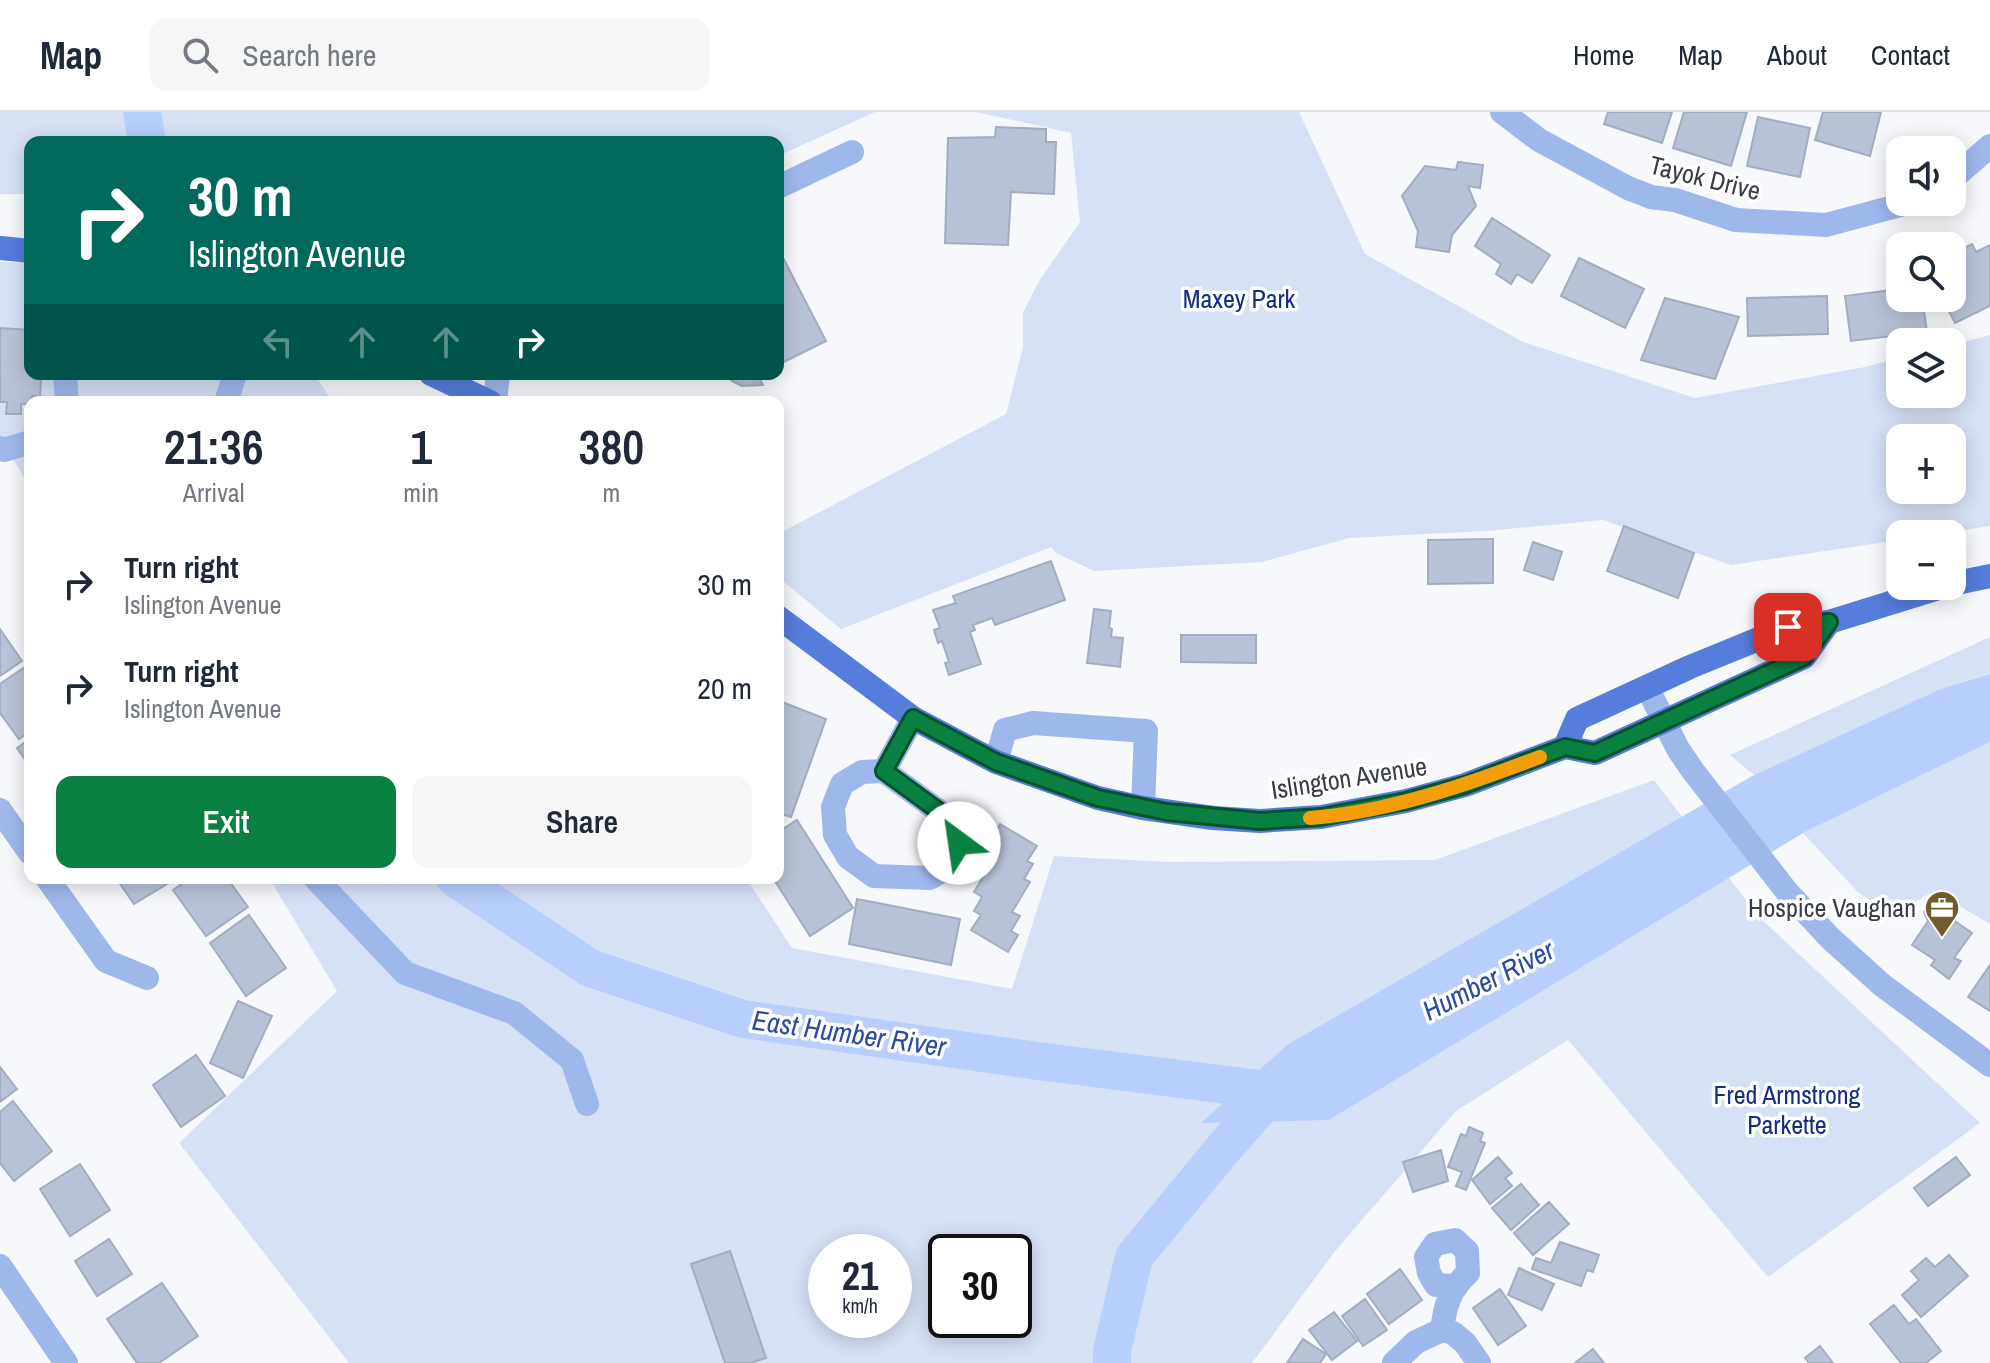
<!DOCTYPE html>
<html lang="en">
<head>
<meta charset="utf-8">
<style>
	body { margin:0; font-family:"Archivo Narrow",sans-serif; background:#f6f6f7; color:#1f2937; height:100vh; display:flex; flex-direction:column; font-size:30px; white-space:nowrap }
	* { box-sizing:border-box; margin:0 }
	p { font-size:26px; color:#747a83 }
	.icon { flex:none; width:44px; height:44px; fill:none; stroke:currentColor; stroke-width:2; stroke-linecap:round; stroke-linejoin:round }
	.map { position:relative; flex:1; overflow:hidden }
	.sheet { position:absolute; left:24px; top:284px; width:760px; height:488px; display:flex; flex-direction:column; background:#fff; border-radius:16px; box-shadow:0 4px 20px #0003 }
	.sheet>* { flex:none }
	.hud { position:absolute; left:24px; top:24px; width:760px; height:244px; border-radius:16px; box-shadow:0 4px 20px #0003; background:#00695c; color:#fff; overflow:hidden }
	.fabs { position:absolute; left:1886px; top:24px; display:grid; gap:16px }
	.fabs a { display:grid; place-items:center; width:80px; height:80px; border-radius:16px; background:#fff; box-shadow:0 4px 20px #0003; font-size:40px }
	.speed { position:absolute; left:808px; top:1122px; display:flex; gap:16px; font-size:40px; font-weight:700; text-align:center }
	.speed>* { display:grid; place-content:center; width:104px; height:104px; border-radius:50%; background:#fff; box-shadow:0 4px 20px #0003; line-height:1 }
	.speed small { font-size:20px; font-weight:400 }
	.speed .limit { border:4px solid #111; border-radius:12px; background:#fff; color:#111 }
	.pin { position:absolute; display:grid; place-items:center; width:68px; height:68px; color:#fff; margin:-34px; border-radius:16px; box-shadow:0 4px 12px #0006 }
	.me { position:absolute; width:88px; margin:-44px; rotate:329deg; stroke-linejoin:round; filter:drop-shadow(0 0 6px #0008) }
	.turn { display:flex; align-items:center; gap:28px; height:168px; padding:0 32px; font-size:36px }
	.turn .icon { width:104px; height:104px; stroke-width:2.5 }
	.turn b { display:block; font-size:56px; line-height:68px }
	.lanes { display:flex; align-items:center; height:76px; padding:0 32px; background:#0003; justify-content:center; gap:40px; direction:ltr }
	.lanes .off { opacity:.35 }
	.eta { display:flex; justify-content:space-evenly; align-items:center; height:136px; text-align:center }
	.eta b { font-size:48px; font-weight:600; line-height:56px }
	.cta { display:flex; gap:16px; margin-top:auto; padding:16px 32px }
	.cta a { flex:1; height:92px; border-radius:16px; background:#0b8043; color:#fff; font-size:32px; font-weight:600; line-height:92px; text-align:center }
	.cta a+a { background:#f6f6f7; color:#1f2937 }
	ul { padding:0; list-style:none }
	li { display:flex; align-items:center; gap:24px; height:104px; padding:0 32px }
	li div { flex:1 }
	li b { display:block; font-size:30px }
	li em { font-style:normal }
	header { display:flex; align-items:center; gap:48px; box-sizing:border-box; height:112px; padding:0 40px; background:#fff; border-bottom:2px solid #e0e1e3 }
	header strong { font-size:38px }
	nav { display:flex; gap:44px; margin-inline-start:auto; font-size:28px }
	.search { width:560px; height:72px; background:#f6f6f7; display:flex; align-items:center; gap:20px; box-sizing:border-box; padding:0 28px; border-radius:16px; color:#747a83; font-size:30px }
	.map>svg:first-child { display:block }
	.green { fill:#d7e1f6; fill-rule:evenodd }
	.water { fill:#b8cffd }
	.lines { fill:none; stroke-linecap:round; stroke-linejoin:round }
	.river { stroke:#b8cffd; stroke-width:38 }
	.building { fill:#b9c3d7; stroke:#a3adc0; stroke-width:2 }
	.minor { stroke:#9fb8ec; stroke-width:24 }
	.major { stroke:#557ddb; stroke-width:24 }
	.route-casing { stroke:#07532c; stroke-width:20 }
	.route { stroke:#0b8043; stroke-width:14 }
	.slow { stroke:#f59e0b; stroke-width:14 }
	.labels { text-anchor:middle; stroke-width:7; stroke-linejoin:round; paint-order:stroke }
	.street-label { font-size:26px; fill:#383c44; stroke:#fff }
	.park-label { font-size:26px; fill:#122e83; stroke:#fff }
	.poi-label { font-size:26px; fill:#383c44; stroke:#fff; text-anchor:end }
	.water-label { font-size:28px; font-style:italic; fill:#294ba2; stroke:#fff }
</style>
</head>
<body>
<header>
<strong>Map</strong>
<div class="search"><svg class="icon" aria-label="search" viewBox="0 0 24 24"><circle cx="10" cy="10" r="6"/><path d="M15 15l6 6"/></svg>Search here</div>
<nav><a>Home</a><a>Map</a><a>About</a><a>Contact</a></nav>
</header>
<div class="map">
<svg width="1990" height="1251" viewBox="0 0 1990 1251">
	<rect width="100%" height="100%" fill="#f6f8fc"/>
	<g class="green">
		<polygon points="0,0 875,0 778,44 778,30 30,30 30,82 0,82"/>
		<path d="M976 0H1299L1365 142 1523 230 1695 286 1865 255 1900 246V282H1952V233L1990 223V414L1938 422H1900V428L1731 453 1603 408 1486 419 1349 426 1262 450 1094 459 1056 441 1051 435 841 517 778 465V422L1006 302 1023 235V201L1039 169 1080 110 1071 21ZM1900 326H1952V378H1900Z"/>
		<polygon points="0,150 30,151 30,262 314,262 333,290 30,290 30,375 0,326"/>
		<polygon points="1990,525 1990,562 1940,577 1754,663 1730,643"/>
		<polygon points="1990,630 1990,812 1934,779 1892,804 1857,779 1803,721"/>
		<path d="M1654 668 1759 805 1980 1011 1768 1165 1568 928 1456 999 1336 1138 1252 1251H349L179 1031 337 879 269 766H746L792 836 1012 877 1054 744 1168 750 1435 748ZM826 1140H894V1208H826ZM946 1140H1014V1208H946Z"/>
	</g>
	<polygon class="water" points="1990,562 1990,630 1803,721 1329,1008 1201,1011 1287,933 1754,663 1940,577"/>
	<g class="lines">
		<g class="river">
			<polyline points="142,0 147,30"/>
			<polyline points="455,766 590,856 743,907 1038,949 1274,979"/>
			<polyline points="1112,1251 1112,1239 1134,1145 1223,1037 1274,979 1284,974"/>
		</g>
	</g>
	<g class="building">
		<polygon points="1608,0 1672,0 1662,31 1604,12"/>
		<polygon points="1684,0 1747,0 1731,54 1673,36"/>
		<polygon points="1823,0 1881,0 1870,44 1815,28"/>
		<polygon points="1758,5 1810,16 1800,65 1747,54"/>
		<polygon points="996,15 1046,17 1046,30 1056,30 1054,82 1011,80 1008,133 945,131 948,26 995,25"/>
		<polygon points="1458,50 1483,53 1480,76 1468,74 1476,94 1452,123 1449,140 1416,135 1418,119 1402,84 1425,54 1456,58"/>
		<polygon points="1492,106 1550,143 1532,171 1517,162 1511,172 1496,162 1501,152 1475,134"/>
		<polygon points="1972,132 1976,140 1990,133 1990,194 1955,211 1942,186 1952,186 1952,142"/>
		<polygon points="778,136 826,229 778,253"/>
		<polygon points="1579,146 1644,177 1625,216 1561,184"/>
		<polygon points="1900,177 1900,186 1922,186 1927,220 1851,229 1845,184"/>
		<polygon points="1827,184 1828,222 1748,224 1747,186"/>
		<polygon points="1665,186 1739,205 1715,267 1641,248"/>
		<polygon points="0,216 30,218 30,262 34,262 33,267 41,267 40,285 32,284 30,292 21,292 21,302 6,302 7,290 0,290"/>
		<polygon points="726,262 761,262 758,264 763,273 742,274 732,269"/>
		<polygon points="1624,414 1694,441 1678,486 1607,459"/>
		<polygon points="1493,427 1493,471 1428,472 1428,428"/>
		<polygon points="1533,430 1562,440 1553,468 1524,458"/>
		<polygon points="1051,449 1065,488 995,513 992,506 973,513 975,518 970,520 981,552 949,563 945,551 949,550 942,529 938,531 934,518 940,516 933,498 956,491 953,484"/>
		<polygon points="1094,497 1111,499 1109,516 1112,517 1111,525 1123,526 1120,555 1087,551"/>
		<polygon points="0,517 22,549 0,564"/>
		<polygon points="1181,523 1256,523 1256,551 1181,550"/>
		<polygon points="25,555 30,562 30,619 19,627 0,601 0,572"/>
		<polygon points="782,590 826,607 791,705 778,701 778,601"/>
		<polygon points="30,627 30,655 17,636"/>
		<polygon points="797,708 853,796 810,824 773,766 778,766 778,720"/>
		<polygon points="1000,712 1037,734 1027,749 1033,752 1024,767 1030,770 1012,800 1020,804 1011,819 1018,823 1008,840 971,818 981,803 974,799 982,785 974,780 992,750 987,747 996,732 991,729"/>
		<polygon points="116,766 177,766 134,792"/>
		<polygon points="190,766 227,766 248,795 206,824 173,778"/>
		<polygon points="857,787 960,807 951,853 849,832"/>
		<polygon points="1937,789 1945,793 1949,805 1972,821 1954,846 1961,849 1949,867 1931,853 1935,848 1912,833 1928,809 1924,800 1929,792"/>
		<polygon points="249,803 286,856 246,884 210,831"/>
		<polygon points="1990,853 1990,899 1968,885"/>
		<polygon points="238,889 272,904 243,966 210,951"/>
		<polygon points="196,943 225,984 181,1015 153,973"/>
		<polygon points="0,955 17,977 0,990"/>
		<polygon points="13,989 52,1039 14,1069 0,1051 0,1000"/>
		<polygon points="1469,1015 1483,1021 1480,1029 1485,1031 1466,1078 1456,1074 1462,1060 1448,1055 1461,1022 1466,1024"/>
		<polygon points="1441,1038 1448,1069 1413,1080 1403,1050"/>
		<polygon points="1498,1045 1512,1061 1505,1066 1512,1074 1490,1092 1472,1068"/>
		<polygon points="1956,1045 1970,1063 1928,1094 1914,1076"/>
		<polygon points="80,1052 110,1098 70,1124 40,1077"/>
		<polygon points="1521,1072 1539,1093 1511,1118 1492,1096"/>
		<polygon points="1549,1090 1569,1112 1533,1143 1514,1121"/>
		<polygon points="109,1127 132,1162 97,1184 75,1149"/>
		<polygon points="1560,1130 1599,1143 1593,1160 1587,1158 1581,1174 1532,1157 1536,1146 1551,1151"/>
		<polygon points="730,1139 766,1246 750,1251 725,1251 691,1152"/>
		<polygon points="1949,1143 1968,1164 1921,1205 1902,1183 1919,1168 1911,1159 1926,1146 1935,1155"/>
		<polygon points="1519,1156 1554,1172 1542,1198 1508,1183"/>
		<polygon points="1400,1157 1422,1188 1389,1212 1367,1182"/>
		<polygon points="162,1171 198,1224 159,1251 137,1251 107,1207"/>
		<polygon points="1500,1177 1526,1214 1498,1233 1473,1196"/>
		<polygon points="1365,1187 1387,1218 1363,1234 1342,1204"/>
		<polygon points="1894,1193 1909,1212 1916,1207 1941,1239 1926,1251 1901,1251 1870,1212"/>
		<polygon points="1334,1200 1357,1229 1332,1248 1309,1218"/>
		<polygon points="1303,1227 1326,1242 1320,1251 1287,1251"/>
		<polygon points="1820,1234 1833,1251 1809,1251 1805,1246"/>
		<polygon points="1593,1237 1604,1251 1575,1251"/>
	</g>
	<g class="lines">
		<g class="minor">
			<polyline points="1502,0 1539,28 1628,76 1651,85 1675,88 1736,108 1826,113 1912,90"/>
			<polyline points="1952,67 1990,34"/>
			<polyline points="778,75 852,40"/>
			<polyline points="65,262 67,290"/>
			<polyline points="226,290 235,262"/>
			<polyline points="495,290 498,262"/>
			<polyline points="0,336 4,338 30,330"/>
			<polyline points="1647,575 1678,637 1693,659 1788,781 1830,826 1882,873 1990,953"/>
			<polyline points="996,650 1005,618 1033,611 1146,619 1143,696"/>
			<polygon points="884,659 951,708 959,731 952,753 930,766 874,764 848,745 835,723 833,695 842,672 862,660"/>
			<polyline points="884,659 913,606"/>
			<polyline points="0,698 30,741"/>
			<polyline points="47,766 106,849 147,866"/>
			<polyline points="315,766 405,861 514,901 572,948 587,992"/>
			<polyline points="0,1154 66,1251"/>
			<path d="M1442 1218C1445 1194 1449 1178 1468 1161L1467 1139 1455 1128 1435 1132 1426 1145 1429 1161 1436 1173 1454 1174"/>
			<polyline points="1394,1251 1416,1230 1442,1218 1453,1221 1465,1231 1479,1251"/>
		</g>
		<g class="major">
			<polyline points="0,136 30,139"/>
			<polyline points="431,262 490,290"/>
			<polyline points="1952,472 1990,464"/>
			<polyline points="778,505 913,606 996,650 1098,686 1143,696 1213,706 1260,709 1321,705 1406,689 1465,673 1565,635 1595,641 1804,545 1829,510"/>
			<polyline points="1565,635 1577,607 1690,555 1788,515 1829,510 1945,474"/>
		</g>
	</g>
	<g class="lines">
		<defs>
			<polyline id="route" points="959,731 951,708 884,659 913,606 996,650 1098,686 1167,700 1260,709 1321,705 1406,689 1465,673 1565,635 1595,641 1804,545 1829,510 1788,515"/>
		</defs>
		<use href="#route" class="route-casing"/>
		<use href="#route" class="route"/>
		<path class="slow" d="M1310 706C1389 700 1466 673 1540 645"/>
	</g>
	<defs>
		<symbol id="office-pin" viewBox="-11 -11 22 30"><path d="M0 17L-7.5 6A9.5 9.5 0 1 1 7.5 6Z" fill="#725c2c" stroke="#fff"/><path d="M-6-3h4V-5.5h4V-3h4V5H-6ZM-1-4.5V-3h2v-1.5ZM-6 0V1H6V0Z" fill="#fff"/></symbol>
	</defs>
	<g fill-rule="evenodd">
		<use href="#office-pin" x="1922" y="776" width="40" height="54"/>
	</g>
	<g class="labels">
		<g class="street-label">
			<text transform="translate(1705 66) rotate(14)" y="9">Tayok Drive</text>
			<text transform="translate(1349 666) rotate(-9)" y="9">Islington Avenue</text>
		</g>
		<g class="park-label">
			<text x="1239" y="196">Maxey Park</text>
			<text x="1787" y="992">Fred Armstrong<tspan x="1787" dy="30">Parkette</tspan></text>
		</g>
		<g class="poi-label">
			<text x="1916" y="805">Hospice Vaughan</text>
		</g>
		<g class="water-label">
			<text transform="translate(1488 868) rotate(-27)" y="10">Humber River</text>
			<text transform="translate(849 921) rotate(8)" y="10">East Humber River</text>
		</g>
	</g>
</svg>
<div class="fabs">
<a><svg class="icon" aria-label="sound" viewBox="0 0 24 24"><path d="M4 9h4l5-4v14l-5-4H4zM17 9q2 3 0 6"/></svg></a>
<a><svg class="icon" aria-label="search" viewBox="0 0 24 24"><circle cx="10" cy="10" r="6"/><path d="M15 15l6 6"/></svg></a>
<a><svg class="icon" aria-label="layers" viewBox="0 0 24 24"><path d="M12 4l9 5-9 5-9-5zM3 14l9 5 9-5"/></svg></a>
<a>+</a>
<a>−</a>
</div>
<div class="speed"><div>21<small>km/h</small></div><div class="limit">30</div></div>
<div class="pin" style="left:1788px;top:515px;background:#d93025"><svg class="icon" aria-label="arrive" viewBox="0 0 24 24"><path d="M6 21V4h12l-3 4 3 4H6"/></svg></div>
<svg class="me" style="left:959px;top:731px" viewBox="-20 -20 40 40"><circle r="19" fill="#fff"/><path d="M0-13L10 11 0 6-10 11z" fill="#0b8043"/></svg>
<div class="hud">
<div class="turn"><svg class="icon" aria-label="right" viewBox="0 0 24 24"><path d="M7 20v-9h11M14 6l5 5-5 5"/></svg><div><b>30 m</b>Islington Avenue</div></div>
<div class="lanes"><svg class="icon off" aria-label="left" viewBox="0 0 24 24"><path d="M17 20v-9H6M10 6l-5 5 5 5"/></svg><svg class="icon off" aria-label="ahead" viewBox="0 0 24 24"><path d="M12 20V5M6 11l6-6 6 6"/></svg><svg class="icon off" aria-label="ahead" viewBox="0 0 24 24"><path d="M12 20V5M6 11l6-6 6 6"/></svg><svg class="icon" aria-label="right" viewBox="0 0 24 24"><path d="M7 20v-9h11M14 6l5 5-5 5"/></svg></div>
</div>
<section class="sheet">
<div class="eta">
<div><b>21:36</b><p>Arrival</p></div>
<div><b>1</b><p>min</p></div>
<div><b>380</b><p>m</p></div>
</div>
<ul>
<li><svg class="icon" aria-label="right" viewBox="0 0 24 24"><path d="M7 20v-9h11M14 6l5 5-5 5"/></svg><div><b>Turn right</b><p>Islington Avenue</p></div><em>30 m</em></li>
<li><svg class="icon" aria-label="right" viewBox="0 0 24 24"><path d="M7 20v-9h11M14 6l5 5-5 5"/></svg><div><b>Turn right</b><p>Islington Avenue</p></div><em>20 m</em></li>
</ul>
<div class="cta"><a>Exit</a><a>Share</a></div>
</section>
</div>
</body>
</html>
